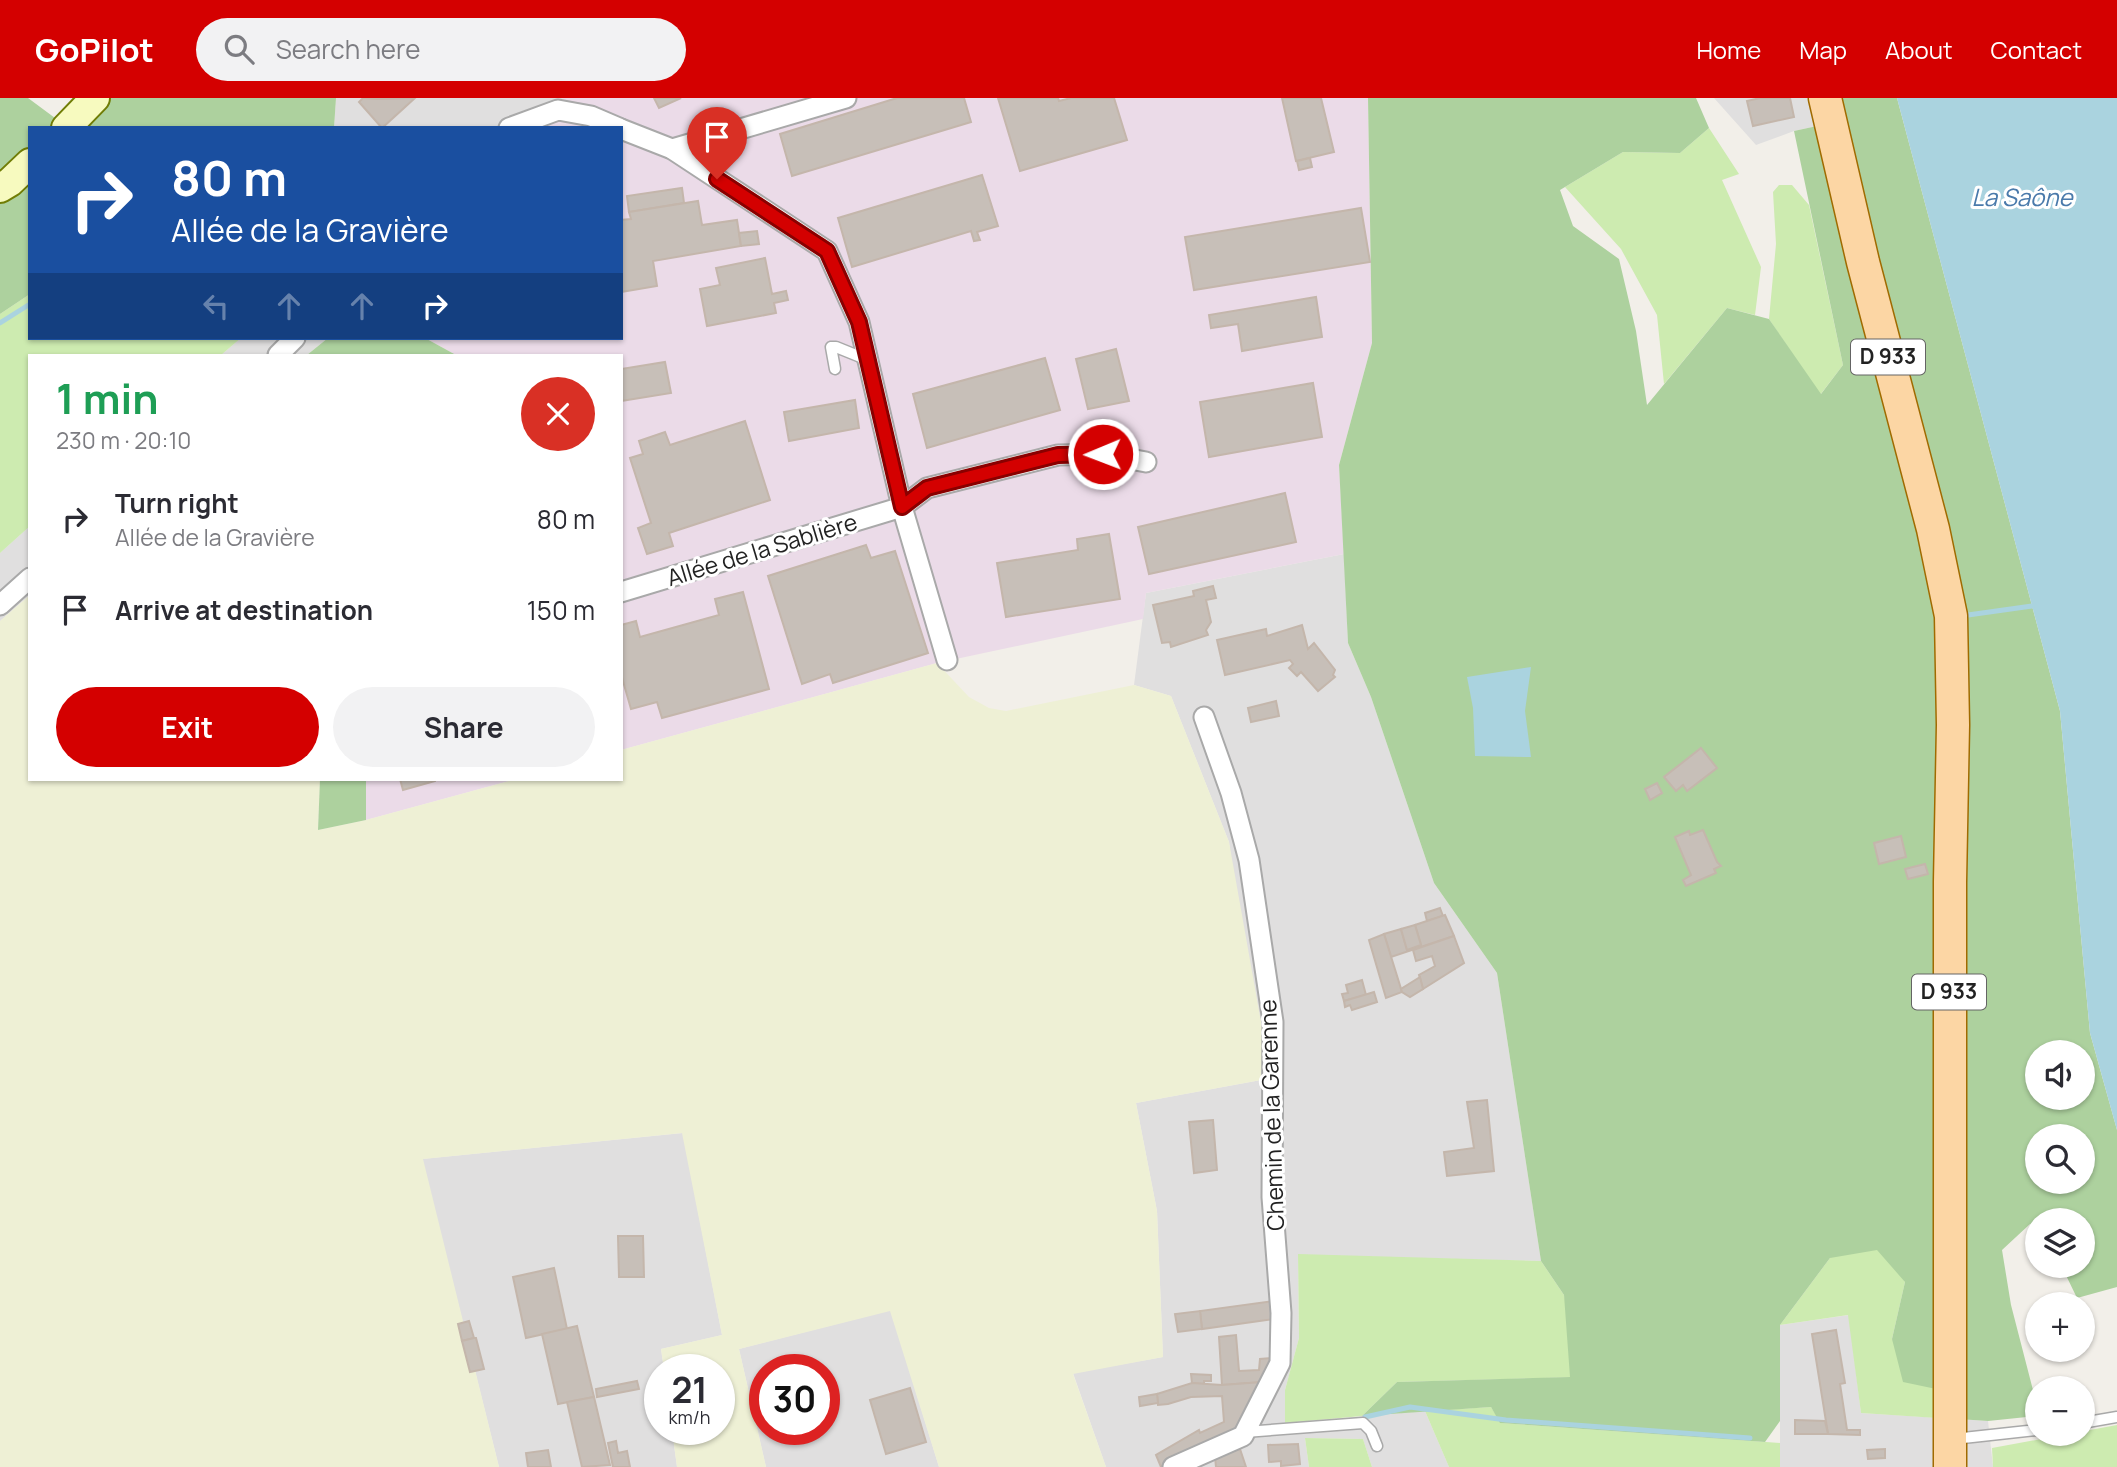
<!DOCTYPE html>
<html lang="en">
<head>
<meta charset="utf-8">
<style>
	body { margin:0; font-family:Manrope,sans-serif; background:#f2f2f3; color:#2b2b33; height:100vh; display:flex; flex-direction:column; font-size:26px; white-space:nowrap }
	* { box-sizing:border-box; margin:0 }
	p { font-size:23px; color:#7c7c81 }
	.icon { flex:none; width:38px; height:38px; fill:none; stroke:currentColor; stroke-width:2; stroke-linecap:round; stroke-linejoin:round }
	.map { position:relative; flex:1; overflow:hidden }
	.drawer { position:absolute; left:28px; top:256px; width:595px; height:427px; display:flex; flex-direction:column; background:#fff; border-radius:0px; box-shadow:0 2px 5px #0004 }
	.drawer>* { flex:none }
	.guide { position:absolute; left:28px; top:28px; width:595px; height:214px; border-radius:0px; box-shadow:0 2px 5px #0004; background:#1a4fa0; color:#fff; overflow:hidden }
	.controls { position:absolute; left:2025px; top:942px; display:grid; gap:14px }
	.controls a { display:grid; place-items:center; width:70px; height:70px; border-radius:50%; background:#fff; box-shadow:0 2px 5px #0004; font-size:35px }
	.speed { position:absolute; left:644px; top:1256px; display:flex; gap:14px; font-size:35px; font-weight:700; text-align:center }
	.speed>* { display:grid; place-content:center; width:91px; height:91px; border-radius:50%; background:#fff; box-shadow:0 2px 5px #0004; line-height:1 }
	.speed small { font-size:18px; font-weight:400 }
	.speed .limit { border:10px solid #d22; background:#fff; color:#111 }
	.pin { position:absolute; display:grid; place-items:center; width:60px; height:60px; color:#fff; margin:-72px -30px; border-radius:50% 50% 50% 0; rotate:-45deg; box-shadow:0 0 7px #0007 }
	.pin .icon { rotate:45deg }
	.me { position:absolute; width:77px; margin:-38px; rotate:269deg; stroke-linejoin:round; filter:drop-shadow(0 0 5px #0008) }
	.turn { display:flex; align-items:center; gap:24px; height:147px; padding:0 28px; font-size:32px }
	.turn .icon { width:91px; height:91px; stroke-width:2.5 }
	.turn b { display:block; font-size:49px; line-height:60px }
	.lanes { display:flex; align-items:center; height:66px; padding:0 28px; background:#0003; justify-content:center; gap:35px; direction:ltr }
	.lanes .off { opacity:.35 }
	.round { display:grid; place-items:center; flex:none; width:74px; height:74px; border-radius:37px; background:#f2f2f3 }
	.head { display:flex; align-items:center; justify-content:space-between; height:119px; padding:0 28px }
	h1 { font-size:42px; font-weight:700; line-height:52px; color:#1e9e55 }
	.button { display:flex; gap:14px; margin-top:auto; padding:14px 28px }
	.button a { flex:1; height:80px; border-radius:42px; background:#d40000; color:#fff; font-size:28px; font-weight:700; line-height:80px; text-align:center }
	.button a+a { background:#f2f2f3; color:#2b2b33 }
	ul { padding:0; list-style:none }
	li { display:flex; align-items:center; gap:21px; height:91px; padding:0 28px }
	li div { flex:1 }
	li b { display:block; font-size:26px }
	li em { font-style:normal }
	header { display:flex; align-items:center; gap:42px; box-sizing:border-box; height:98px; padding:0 35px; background:#d40000; color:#fff }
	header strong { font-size:33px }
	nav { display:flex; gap:38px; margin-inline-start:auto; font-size:24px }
	.search { width:490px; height:63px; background:#f2f2f3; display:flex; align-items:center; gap:18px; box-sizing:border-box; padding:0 24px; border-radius:38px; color:#7c7c81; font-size:26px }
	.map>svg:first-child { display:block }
	.residential { fill:#e0dfdf; fill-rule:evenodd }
	.industrial { fill:#ebdbe8 }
	.farmland { fill:#eef0d5 }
	.grass { fill:#cdebb0 }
	.forest { fill:#add19e; fill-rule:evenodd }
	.water { fill:#aad3df }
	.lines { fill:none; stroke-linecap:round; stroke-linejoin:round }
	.stream { stroke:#aad3df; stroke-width:5 }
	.building { fill:#c7bfb8; stroke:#c4b6ab; stroke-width:2 }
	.lane-casing { stroke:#a9a9a9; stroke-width:13 }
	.street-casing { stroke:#a9a9a9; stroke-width:23 }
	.secondary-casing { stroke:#707d05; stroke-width:32 }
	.primary-casing { stroke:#a06b00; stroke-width:35 }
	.lane { stroke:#fff; stroke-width:10 }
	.street { stroke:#fff; stroke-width:19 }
	.secondary { stroke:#f7fabf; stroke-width:28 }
	.primary { stroke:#fcd6a4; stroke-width:32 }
	.route-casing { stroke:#8a0000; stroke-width:18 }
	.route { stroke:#d40000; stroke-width:12 }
	.labels { text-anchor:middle; stroke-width:6; stroke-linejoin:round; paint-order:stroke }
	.shield { fill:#fff; stroke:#646464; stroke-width:2 }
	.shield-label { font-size:21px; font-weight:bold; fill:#222 }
	.street-label { font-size:23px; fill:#222; stroke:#fff }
	.water-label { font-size:24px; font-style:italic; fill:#4a7aab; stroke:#fff }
</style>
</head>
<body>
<header>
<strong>GoPilot</strong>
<div class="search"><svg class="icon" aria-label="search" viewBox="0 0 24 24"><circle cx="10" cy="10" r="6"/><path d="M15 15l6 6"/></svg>Search here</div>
<nav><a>Home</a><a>Map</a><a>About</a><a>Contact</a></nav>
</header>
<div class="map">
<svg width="2117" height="1369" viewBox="0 0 2117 1369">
	<rect width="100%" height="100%" fill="#f2efe9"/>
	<g class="residential">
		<polygon points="336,0 563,0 530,30 334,30"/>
		<polygon points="1714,0 1839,0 1817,28 1794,33 1756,47"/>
		<polygon points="241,240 328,240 307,257 221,257"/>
		<polygon points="30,428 30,497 0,523 0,455"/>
		<polygon points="1344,456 1348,545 1371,599 1434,785 1497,875 1541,1163 1298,1157 1299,1240 1285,1292 1285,1325 1425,1313 1449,1369 1372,1369 1363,1341 1305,1340 1309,1369 1106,1369 1073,1275 1163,1259 1157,1113 1136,1005 1261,982 1229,744 1171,598 1134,587 1146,495"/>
		<polygon points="683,1035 722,1237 661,1251 664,1272 660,1272 660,1332 672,1332 677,1369 499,1369 422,1061"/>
		<path d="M891 1212 939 1369H766L739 1251ZM765 1272H824V1332H765Z"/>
		<polygon points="1849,1217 1861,1315 1988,1323 1993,1369 1780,1369 1780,1227"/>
	</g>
	<g class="industrial">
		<polygon points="563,0 1368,0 1372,245 1339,367 1344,456 1146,495 1143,521 937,565 621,652 621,257 456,257 425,240 621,240 621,30 530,30"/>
		<polygon points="366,681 516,681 366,722"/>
	</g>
	<polygon class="farmland" points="30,497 30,681 320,681 318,732 366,722 516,681 621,681 621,652 937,565 969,599 989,610 1006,613 1134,587 1171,598 1229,744 1264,941 1261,982 1136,1005 1157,1113 1163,1259 1073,1276 1106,1369 939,1369 890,1213 739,1251 766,1369 677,1369 672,1332 719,1332 719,1272 664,1272 661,1251 722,1237 682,1035 423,1061 499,1369 0,1369 0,523"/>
	<g class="grass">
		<polygon points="1709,30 1739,76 1722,82 1761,169 1755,217 1727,210 1664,286 1657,217 1621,151 1565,89 1623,54 1680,55"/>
		<polygon points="1779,87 1792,87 1809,107 1843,267 1820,297 1769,221 1776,146 1773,94"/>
		<polygon points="30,196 30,240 241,240 221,257 30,257 30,428 0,455 0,216"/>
		<polygon points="1871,1119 1905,1184 1892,1241 1941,1292 1937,1320 1861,1315 1848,1217 1780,1227 1830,1160"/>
		<polygon points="1298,1156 1541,1163 1564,1197 1582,1279 1397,1284 1362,1318 1285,1325 1285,1292 1299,1240"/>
		<polygon points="1491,1309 1501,1325 1780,1345 1780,1369 1449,1369 1425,1313"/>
		<polygon points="2117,1327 2117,1369 1993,1369 1992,1350"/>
		<polygon points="1305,1340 1363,1341 1372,1369 1309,1369"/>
	</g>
	<g class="forest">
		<polygon points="0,0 28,0 55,20 62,30 30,30 30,196 0,216"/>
		<polygon points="108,0 336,0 334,30 82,30"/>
		<path d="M1368 0H1696L1709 30 1680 55 1623 54 1560 92 1573 128 1619 161 1636 233 1647 307 1727 210 1769 221 1821 296 1843 267 1794 33 1817 28 1839 0H1897L2060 613 2090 935 2117 1032V1189L2077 1200 2061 1167H2082V1122H2037V1130L2030 1126 2002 1152 2011 1207 2034 1296H2037V1318L1988 1323 1958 1321 1941 1292 1903 1284 1892 1241 1905 1184 1877 1152 1830 1160 1780 1227V1323L1765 1344 1500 1325 1491 1309 1362 1318 1397 1284 1570 1279 1564 1197 1541 1163 1497 875 1434 785 1371 599 1348 545 1339 367 1372 245ZM2037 954H2082V999H2037ZM2037 1038H2082V1083H2037Z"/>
		<polygon points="328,240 425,240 456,257 307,257"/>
		<polygon points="320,681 366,681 366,722 318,732"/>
	</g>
	<g class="water">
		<polygon points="1897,0 2117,0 2117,1032 2090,935 2060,613"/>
		<polygon points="1531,569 1525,613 1531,659 1475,658 1473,610 1467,579"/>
	</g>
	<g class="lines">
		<g class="stream">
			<polyline points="0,225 30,206"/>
			<polyline points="1968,517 2032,508"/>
			<polyline points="1365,1319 1410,1309 1506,1322 1750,1340"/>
		</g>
	</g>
	<g class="building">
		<polygon points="363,0 377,1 415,0 382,30 359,4"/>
		<polygon points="654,0 681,0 659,10"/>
		<polygon points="897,0 964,0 971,24 792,78 780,36"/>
		<polygon points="998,0 1058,0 1059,3 1071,0 1114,0 1127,42 1020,73"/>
		<polygon points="1282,0 1321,0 1334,54 1296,63"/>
		<polygon points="1760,0 1790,0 1794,19 1753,28 1747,3"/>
		<polygon points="1310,60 1312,69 1299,72 1297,63"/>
		<polygon points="982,77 998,128 977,134 980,142 974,143 971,133 852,169 838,120"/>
		<polygon points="682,90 684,105 629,114 627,98"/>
		<polygon points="698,103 702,127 737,122 741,148 653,163 657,188 621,194 621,122 631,121 629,114"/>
		<polygon points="1361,110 1370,164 1194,192 1185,139"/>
		<polygon points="757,133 759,146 741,148 739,135"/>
		<polygon points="765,160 772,196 786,193 788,202 774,205 776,215 707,228 700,191 720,187 716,170"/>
		<polygon points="1316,199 1322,239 1242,253 1238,226 1211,230 1209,217"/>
		<polygon points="1116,251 1129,303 1088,311 1076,261"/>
		<polygon points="1045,260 1060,312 927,350 913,296"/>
		<polygon points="665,264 671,295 621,303 621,271"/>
		<polygon points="1313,285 1322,339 1209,359 1200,304"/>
		<polygon points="855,302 859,330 789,343 784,314"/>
		<polygon points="745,323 770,402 669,435 673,448 647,456 638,430 651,425 630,360 643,356 639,343 665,334 670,347"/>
		<polygon points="1285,395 1296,444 1149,476 1138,429"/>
		<polygon points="1109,436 1120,501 1006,519 997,465 1078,452 1077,441"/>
		<polygon points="866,447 871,460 895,453 928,555 833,585 830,576 802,586 768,478"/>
		<polygon points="1213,488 1216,500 1206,502 1211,524 1206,532 1208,537 1171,549 1170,544 1162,545 1153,507 1194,498 1193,493"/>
		<polygon points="743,494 769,591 662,620 657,604 631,611 621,576 621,527 636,523 640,539 719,517 715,501"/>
		<polygon points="1302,527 1308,551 1314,545 1335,572 1333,577 1335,579 1318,593 1301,574 1297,578 1289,570 1293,566 1290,562 1225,577 1217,542 1266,531 1267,538"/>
		<polygon points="1276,603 1279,618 1251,624 1248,610"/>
		<polygon points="1701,650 1717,670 1687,693 1683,687 1676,693 1664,679"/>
		<polygon points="400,681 435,681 435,683 403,692"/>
		<polygon points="1657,685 1662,695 1650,702 1645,691"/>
		<polygon points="1703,732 1717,764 1721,768 1714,771 1716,775 1686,788 1683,782 1691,777 1675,739 1689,733 1690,737"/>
		<polygon points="1901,738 1906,759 1879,766 1874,745"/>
		<polygon points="1925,766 1928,776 1908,781 1905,771"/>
		<polygon points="1440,810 1443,818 1427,823 1425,815"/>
		<polygon points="1445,817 1454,838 1391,859 1384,836 1401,831 1407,852 1421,847 1415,827"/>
		<polygon points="1415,827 1421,847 1407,852 1401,831"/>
		<polygon points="1384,836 1402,894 1386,900 1369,842"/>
		<polygon points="1454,838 1464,865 1423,891 1419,877 1435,868 1432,858 1416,863 1413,852"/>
		<polygon points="1420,879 1423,891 1410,899 1402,894 1401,891"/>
		<polygon points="1362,882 1366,897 1344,903 1342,896 1348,895 1346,887"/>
		<polygon points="1374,894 1377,904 1352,912 1350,907 1345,909 1344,903"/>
		<polygon points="1487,1002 1494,1073 1447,1078 1444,1054 1474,1050 1467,1004"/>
		<polygon points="1213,1022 1217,1072 1194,1075 1189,1024"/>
		<polygon points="618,1138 643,1138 644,1179 619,1179"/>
		<polygon points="554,1170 567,1231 526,1240 513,1179"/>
		<polygon points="1273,1203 1274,1221 1202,1231 1200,1213"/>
		<polygon points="1200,1213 1202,1231 1178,1234 1175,1216"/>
		<polygon points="469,1223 474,1240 462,1243 458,1226"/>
		<polygon points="577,1228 594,1299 558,1306 542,1236"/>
		<polygon points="1836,1232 1845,1285 1840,1286 1847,1332 1860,1332 1860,1337 1828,1336 1812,1236"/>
		<polygon points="1236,1237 1239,1273 1259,1272 1260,1261 1271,1260 1263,1284 1222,1287 1219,1239"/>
		<polygon points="474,1240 476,1240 484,1271 470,1274 462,1243"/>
		<polygon points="1191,1276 1211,1277 1211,1283 1204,1283 1204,1286 1192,1285"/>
		<polygon points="637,1283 639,1291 597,1299 596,1291"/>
		<polygon points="1263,1284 1236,1332 1161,1369 1156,1357 1199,1332 1200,1335 1224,1324 1222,1298 1191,1299 1168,1306 1158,1307 1157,1296 1192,1285 1222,1287"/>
		<polygon points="910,1290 926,1344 886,1356 870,1302"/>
		<polygon points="1157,1296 1158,1305 1140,1308 1139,1299"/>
		<polygon points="594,1299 610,1367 582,1369 567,1304"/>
		<polygon points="1795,1322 1825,1323 1828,1336 1795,1336"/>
		<polygon points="616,1343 618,1355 627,1353 630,1369 613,1369 608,1345"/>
		<polygon points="1298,1346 1300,1366 1281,1368 1281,1363 1269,1364 1268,1347"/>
		<polygon points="1240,1351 1246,1369 1216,1369 1215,1359"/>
		<polygon points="1885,1351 1885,1360 1868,1361 1867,1352"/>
		<polygon points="548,1352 551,1369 528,1369 526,1355"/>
	</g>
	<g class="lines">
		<defs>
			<g id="lane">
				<polyline points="835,271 831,249 836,249 868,262"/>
				<polyline points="2082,1325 2117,1319"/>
				<polyline points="1245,1334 1363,1325 1371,1333 1377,1348"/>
				<polyline points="1954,1341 2037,1332"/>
			</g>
			<g id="street">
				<polyline points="509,30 558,12 591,18 619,30"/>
				<polyline points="621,31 672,51 827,153 859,224 902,409 947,562"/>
				<polyline points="672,51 846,0"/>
				<polyline points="278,257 295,240"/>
				<polyline points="621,494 902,409 927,390 1058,357 1103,356 1146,364"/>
				<polyline points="0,507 30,480"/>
				<polyline points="1173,1369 1243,1338 1280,1265 1281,1215 1272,1099 1273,924 1249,762 1231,695 1204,619"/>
			</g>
			<g id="secondary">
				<polyline points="66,30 95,0"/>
				<polyline points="0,90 10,84 30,65"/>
			</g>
			<polyline id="primary" points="1825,0 1863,164 1933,431 1951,518 1953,627 1950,784 1950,1369"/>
		</defs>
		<use href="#lane" class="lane-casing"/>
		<use href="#street" class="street-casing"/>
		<use href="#secondary" class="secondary-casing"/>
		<use href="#primary" class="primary-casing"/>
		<use href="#lane" class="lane"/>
		<use href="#street" class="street"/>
		<use href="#secondary" class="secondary"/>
		<use href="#primary" class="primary"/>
	</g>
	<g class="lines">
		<defs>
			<polyline id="route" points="717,81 827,153 859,224 902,409 927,390 1058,357 1103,356"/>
		</defs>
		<use href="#route" class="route-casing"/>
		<use href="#route" class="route"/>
	</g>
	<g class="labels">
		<g class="shield">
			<rect x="1851" y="241.5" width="74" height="35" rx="5"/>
			<rect x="1912" y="876.5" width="74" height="35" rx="5"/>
		</g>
		<g class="shield-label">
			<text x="1888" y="266">D 933</text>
			<text x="1949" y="901">D 933</text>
		</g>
		<g class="street-label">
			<text transform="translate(762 452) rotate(-17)" y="8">Allée de la Sablière</text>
			<text transform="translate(1272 1017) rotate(-92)" y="8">Chemin de la Garenne</text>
		</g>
		<g class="water-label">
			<text x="2022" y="108">La Saône</text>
		</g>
	</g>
</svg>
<div class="controls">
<a><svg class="icon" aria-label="sound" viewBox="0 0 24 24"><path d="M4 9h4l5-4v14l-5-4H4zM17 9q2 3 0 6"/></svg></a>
<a><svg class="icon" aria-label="search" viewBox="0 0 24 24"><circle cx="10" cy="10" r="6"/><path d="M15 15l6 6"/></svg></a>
<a><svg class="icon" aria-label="layers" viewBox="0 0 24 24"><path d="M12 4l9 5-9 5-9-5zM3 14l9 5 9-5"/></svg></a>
<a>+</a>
<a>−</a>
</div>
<div class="speed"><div>21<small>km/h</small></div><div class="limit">30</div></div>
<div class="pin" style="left:717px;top:81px;background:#d93025"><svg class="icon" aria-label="arrive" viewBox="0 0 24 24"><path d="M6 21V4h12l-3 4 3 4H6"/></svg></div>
<svg class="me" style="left:1103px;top:356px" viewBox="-20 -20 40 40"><circle r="17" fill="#d40000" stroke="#fff" stroke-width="3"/><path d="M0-11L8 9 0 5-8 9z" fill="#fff"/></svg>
<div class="guide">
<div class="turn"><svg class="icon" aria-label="right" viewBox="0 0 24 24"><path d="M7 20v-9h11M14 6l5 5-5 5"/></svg><div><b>80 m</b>Allée de la Gravière</div></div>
<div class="lanes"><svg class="icon off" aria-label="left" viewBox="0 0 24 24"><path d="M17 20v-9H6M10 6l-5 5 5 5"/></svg><svg class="icon off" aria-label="ahead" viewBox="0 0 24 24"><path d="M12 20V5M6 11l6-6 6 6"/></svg><svg class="icon off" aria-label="ahead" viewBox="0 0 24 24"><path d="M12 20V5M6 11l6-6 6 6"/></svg><svg class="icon" aria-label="right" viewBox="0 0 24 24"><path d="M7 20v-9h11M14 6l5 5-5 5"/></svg></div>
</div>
<section class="drawer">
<div class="head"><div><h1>1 min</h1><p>230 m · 20:10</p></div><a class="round" style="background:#d93025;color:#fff"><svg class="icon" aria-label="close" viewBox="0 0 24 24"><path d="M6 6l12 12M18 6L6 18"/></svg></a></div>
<ul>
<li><svg class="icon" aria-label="right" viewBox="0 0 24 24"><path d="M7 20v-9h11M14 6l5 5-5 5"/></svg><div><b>Turn right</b><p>Allée de la Gravière</p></div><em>80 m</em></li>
<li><svg class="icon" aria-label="arrive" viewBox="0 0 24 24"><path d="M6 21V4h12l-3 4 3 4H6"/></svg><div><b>Arrive at destination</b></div><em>150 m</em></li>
</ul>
<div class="button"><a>Exit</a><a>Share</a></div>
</section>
</div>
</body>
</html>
